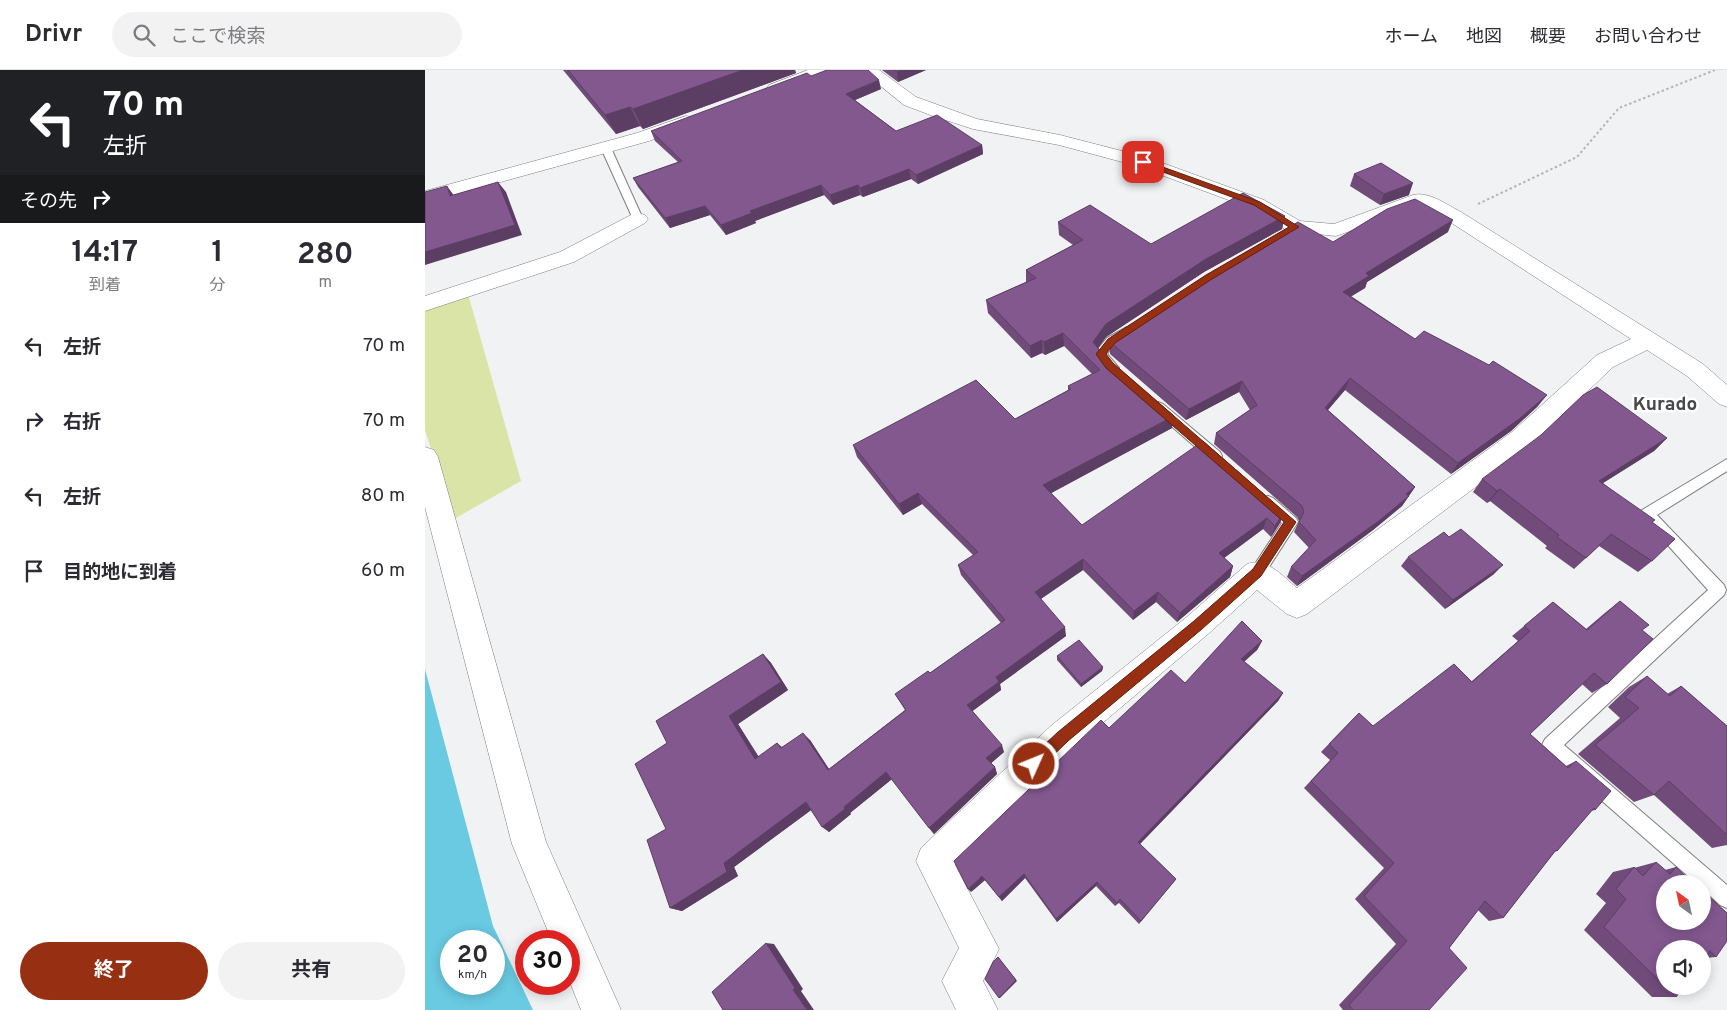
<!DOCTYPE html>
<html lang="ja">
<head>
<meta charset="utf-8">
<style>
	body { margin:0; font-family:Overpass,"Noto Sans JP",sans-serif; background:#f2f2f3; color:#2b2b33; height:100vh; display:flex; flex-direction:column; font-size:19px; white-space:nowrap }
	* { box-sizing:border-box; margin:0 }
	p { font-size:16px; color:#7c7c81 }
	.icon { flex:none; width:28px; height:28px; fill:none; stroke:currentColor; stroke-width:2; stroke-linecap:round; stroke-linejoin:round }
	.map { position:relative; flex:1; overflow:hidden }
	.panel { display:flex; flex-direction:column; background:#fff; width:425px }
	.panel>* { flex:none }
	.top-card { background:#202124; color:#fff; overflow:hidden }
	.needle { width:32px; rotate:327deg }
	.tools { position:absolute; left:1231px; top:805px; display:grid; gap:10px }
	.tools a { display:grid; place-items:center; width:55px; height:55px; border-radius:50%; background:#fff; box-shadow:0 2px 12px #0003; font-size:25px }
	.speed { position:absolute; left:15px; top:860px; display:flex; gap:10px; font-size:25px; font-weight:700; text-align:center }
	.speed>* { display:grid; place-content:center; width:65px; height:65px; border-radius:50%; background:#fff; box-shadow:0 2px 12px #0003; line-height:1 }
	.speed small { font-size:12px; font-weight:400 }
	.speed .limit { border:8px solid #d22; background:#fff; color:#111 }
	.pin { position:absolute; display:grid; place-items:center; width:42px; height:42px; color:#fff; margin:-21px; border-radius:10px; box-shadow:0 2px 8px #0006 }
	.me { position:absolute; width:55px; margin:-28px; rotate:46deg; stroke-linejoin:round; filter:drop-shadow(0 0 4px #0008) }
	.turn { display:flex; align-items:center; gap:18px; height:105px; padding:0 20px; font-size:22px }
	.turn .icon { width:65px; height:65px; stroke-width:2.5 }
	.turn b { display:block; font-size:35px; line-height:42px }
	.then { display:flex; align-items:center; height:48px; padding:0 20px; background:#0003; gap:10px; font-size:19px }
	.eta { display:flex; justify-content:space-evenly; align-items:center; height:85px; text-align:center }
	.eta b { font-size:30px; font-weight:700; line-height:35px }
	.action { display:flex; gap:10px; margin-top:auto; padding:10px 20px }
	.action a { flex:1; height:58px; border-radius:30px; background:#972f13; color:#fff; font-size:20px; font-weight:700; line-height:58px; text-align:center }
	.action a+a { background:#f2f2f3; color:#2b2b33 }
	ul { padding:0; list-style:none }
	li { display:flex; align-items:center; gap:15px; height:75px; padding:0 20px }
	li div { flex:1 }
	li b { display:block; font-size:19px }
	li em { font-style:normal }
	header { display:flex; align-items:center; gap:30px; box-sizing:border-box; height:70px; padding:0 25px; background:#fff; border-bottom:1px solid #e1e1e2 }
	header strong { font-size:24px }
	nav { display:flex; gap:28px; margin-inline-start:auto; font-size:18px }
	.search { width:350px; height:45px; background:#f2f2f3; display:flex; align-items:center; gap:12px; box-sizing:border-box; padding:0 18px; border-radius:28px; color:#7c7c81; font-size:19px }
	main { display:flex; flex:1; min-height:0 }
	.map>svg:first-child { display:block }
	.green { fill:#dae4a7 }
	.water { fill:#69cae2; fill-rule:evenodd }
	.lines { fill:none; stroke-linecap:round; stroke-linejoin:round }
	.service-casing { stroke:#7e7e7f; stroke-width:2 }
	.minor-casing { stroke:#7e7e7f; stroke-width:1 }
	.path { stroke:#b4b5b5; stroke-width:2; stroke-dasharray:2.5 2.5; stroke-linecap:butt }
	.service { fill:#fff; fill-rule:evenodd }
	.minor { fill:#fff; fill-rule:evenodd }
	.wall { fill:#714c7b }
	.shaded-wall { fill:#5c3e64 }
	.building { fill:#83588f; stroke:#5c3e64 }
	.route { fill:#972f13; stroke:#621f0c }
	.labels { text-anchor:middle; stroke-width:5; stroke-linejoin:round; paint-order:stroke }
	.neighbourhood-label { font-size:19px; font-weight:bold; fill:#474849; stroke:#fff }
</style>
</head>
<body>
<header>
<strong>Drivr</strong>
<div class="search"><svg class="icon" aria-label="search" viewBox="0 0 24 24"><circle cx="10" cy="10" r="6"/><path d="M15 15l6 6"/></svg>ここで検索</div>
<nav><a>ホーム</a><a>地図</a><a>概要</a><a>お問い合わせ</a></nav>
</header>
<main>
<section class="panel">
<div class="top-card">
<div class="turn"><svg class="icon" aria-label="left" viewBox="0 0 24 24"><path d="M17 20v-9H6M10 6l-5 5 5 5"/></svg><div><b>70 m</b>左折</div></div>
<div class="then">その先<svg class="icon" aria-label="right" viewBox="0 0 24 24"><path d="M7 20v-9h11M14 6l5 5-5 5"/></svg></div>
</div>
<div class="eta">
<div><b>14:17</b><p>到着</p></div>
<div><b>1</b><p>分</p></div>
<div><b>280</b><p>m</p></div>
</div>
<ul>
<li><svg class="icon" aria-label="left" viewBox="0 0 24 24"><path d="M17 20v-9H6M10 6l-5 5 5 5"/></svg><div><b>左折</b></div><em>70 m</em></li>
<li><svg class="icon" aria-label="right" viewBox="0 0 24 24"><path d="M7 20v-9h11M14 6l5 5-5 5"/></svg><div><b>右折</b></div><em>70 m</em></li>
<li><svg class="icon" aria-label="left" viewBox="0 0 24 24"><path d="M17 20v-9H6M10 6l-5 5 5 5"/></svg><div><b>左折</b></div><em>80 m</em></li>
<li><svg class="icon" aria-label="arrive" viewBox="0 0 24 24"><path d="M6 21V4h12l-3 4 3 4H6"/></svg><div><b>目的地に到着</b></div><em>60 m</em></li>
</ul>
<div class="action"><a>終了</a><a>共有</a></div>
</section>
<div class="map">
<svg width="1302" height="940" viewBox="0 0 1302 940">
	<rect width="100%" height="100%" fill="#f1f2f3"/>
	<polygon class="green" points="43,224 96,411 29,449 0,360 0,237"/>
	<path class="water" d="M0 599 68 856 108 940H0ZM26 871H69V914H26Z"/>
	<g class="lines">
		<defs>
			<g id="service">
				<polygon points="181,75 186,78 218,149 217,151 209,151 208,149 176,78"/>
				<path d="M702 257 706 258 708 261 690 274 682 284 694 298 692 301C682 304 674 292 669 284L682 268Z"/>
				<polygon points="733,332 738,334 795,382 797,386 795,390 790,391 785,390 728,340 726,337 728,334"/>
				<polygon points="1302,389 1302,401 1232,445 1299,515 1301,520 1299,525 1139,675 1302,815 1302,838 1295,835 1278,819 1278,814 1272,814 1120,681 1117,675 1120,669 1283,520 1215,444 1217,440"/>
				<polygon points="843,426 848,428 871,448 873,452 837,508 832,510 827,508 824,503 857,453 836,432 838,428"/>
			</g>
			<g id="minor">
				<polygon points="383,0 406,0 404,3 356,21 344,21 342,18 344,15"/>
				<path d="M436 0H454L491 27 552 49 635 65 724 88 839 130 875 151 909 154 988 125C1004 121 1022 135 1036 142L1278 294 1302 315V337L1294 334 1262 306 1222 280 1188 297 1105 376 882 544 872 548 862 544 832 520 783 564 649 677 530 795 574 879 558 911 573 940H531L517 911 534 878 491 791 496 778 627 655 763 546 822 494C842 487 857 506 872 518L1087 362 1172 285 1206 269 1022 150 994 136 911 166 863 161 825 138 712 96 634 75 548 59 508 46 479 35Z"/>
				<polygon points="261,46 267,47 270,51 267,55 224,71 0,133 0,121 212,63"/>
				<polygon points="213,143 220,145 223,149 220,153 149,192 0,241 0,226 135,182 206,145"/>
				<polygon points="0,377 9,380 13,387 121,772 196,940 156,940 144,910 144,871 127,871 87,774 0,437"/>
			</g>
		</defs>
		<use href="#service" class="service-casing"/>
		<use href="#minor" class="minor-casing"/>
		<polyline class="path" points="1053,134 1152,87 1194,38 1290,0"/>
		<use href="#service" class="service"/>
		<use href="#minor" class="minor"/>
	</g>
	<g class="wall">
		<polygon points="138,0 370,0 371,3 218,59 215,56 191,64"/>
		<polygon points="457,0 501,0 473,12"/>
		<polygon points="386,6 456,19 430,30 471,61 557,75 558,84 493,114 486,109 438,127 435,125 408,135 399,125 330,151 331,153 301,165 285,145 245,158 213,117 208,108 253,92 230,71 226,61"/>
		<polygon points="929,104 984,125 955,135 925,116"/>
		<polygon points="860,146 857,159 779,202 681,267 673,278 747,358 626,423 657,455 859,442 855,453 846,467 838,459 799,488 808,496 805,507 752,552 731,532 708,550 658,500 616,529 641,566 575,614 576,620 547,641 579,682 566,693 570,697 572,704 509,764 467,709 425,743 426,744 404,762 386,740 309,797 313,806 257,841 245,838 241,759 242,673 338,584 346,593 363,620 313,654 334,687 352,673 357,677 385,670 404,699 480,640 470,624 505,603 576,553 536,505 533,495 548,485 497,434 478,445 432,387 428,375 590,349 643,320 643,316 667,304 639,276 620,285 617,283 606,288 563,243 561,230 601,212 601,200 648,175 634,165 633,152 726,174"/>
		<polygon points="1023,162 942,212 940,218 926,226 990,269 1113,336 1086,361 1026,404 920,320 903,340 990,417 977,436 948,460 872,516 862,507 866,497 884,478 869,462 874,451 872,447 789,374 791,363 825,340 814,322 761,350 685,284 685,272 908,172"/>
		<polygon points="1242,368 1229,381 1178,413 1227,452 1227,491 1213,502 1174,476 1149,499 1120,478 1122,476 1065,431 1062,433 1048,422 1057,409"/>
		<polygon points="983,487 1069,504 1020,539 976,496"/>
		<polygon points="1195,531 1217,560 1182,614 1167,623 1157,614 1105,664 1141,696 1151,691 1170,740 1166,741 1132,781 1129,782 1078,848 1064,851 1053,840 1024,878 1004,940 918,940 914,935 971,874 930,829 959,798 879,718 905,690 896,682 934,643 948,656 1047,611 1093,571 1087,566 1128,532 1161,559 1181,542"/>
		<polygon points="837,571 832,580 819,592 858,623 853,631 715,774 751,809 714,854 694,833 690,836 671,816 632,852 600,808 577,831 560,810 546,822 684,658 760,613"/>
		<polygon points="632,586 678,597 677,601 656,617 632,590"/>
		<polygon points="1222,606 1242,624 1256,616 1302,656 1302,775 1287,778 1229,725 1209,732 1153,684 1195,648 1183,637 1204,617"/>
		<polygon points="1231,792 1240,800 1251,797 1278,851 1291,887 1280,888 1251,927 1227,927 1159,860 1181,833 1171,824 1188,802 1209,797 1209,798"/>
	</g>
	<g class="shaded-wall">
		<polygon points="318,0 370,0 371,3 218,59 208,39"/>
		<polygon points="477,0 501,0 473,12 472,2"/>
		<polygon points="454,10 456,19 423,33 421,24"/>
		<polygon points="205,37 215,56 191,64 180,45"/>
		<polygon points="557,75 558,84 493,114 491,105"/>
		<polygon points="484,99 486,109 438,127 435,118"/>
		<polygon points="73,112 81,122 97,165 0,195 0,182"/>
		<polygon points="988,113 984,125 955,135 959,124"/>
		<polygon points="396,115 399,125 330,151 331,153 301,165 296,155 325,141"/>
		<polygon points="433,115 435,125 408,135 405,125"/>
		<polygon points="22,116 30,127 25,126"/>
		<polygon points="280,136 285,145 245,158 240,148"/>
		<polygon points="860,146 857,159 779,202 681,267 668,285 668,272 681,254 781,189"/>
		<polygon points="1028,150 1023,162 942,212 940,218 914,234 918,222 941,203"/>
		<polygon points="638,263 639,276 620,285 619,272"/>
		<polygon points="617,270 617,283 606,288 605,276"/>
		<polygon points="925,308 920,320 895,349 900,338"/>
		<polygon points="817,311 814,322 761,350 764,339"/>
		<polygon points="1122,325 1113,336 1086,361 1026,404 1033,393"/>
		<polygon points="749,346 747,358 619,427 618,415"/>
		<polygon points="1242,368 1229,381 1162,423 1174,411"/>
		<polygon points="990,417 977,436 948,460 872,516 877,506"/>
		<polygon points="1075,419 1065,431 1062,433 1072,421"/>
		<polygon points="493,423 497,434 478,445 474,434"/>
		<polygon points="859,442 855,453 846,467 850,456"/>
		<polygon points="842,448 838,459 791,494 794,483"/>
		<polygon points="658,489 658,500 611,532 610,522"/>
		<polygon points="1078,495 1069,504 1020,539 1028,530"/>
		<polygon points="808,496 805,507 752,552 755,543"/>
		<polygon points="733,522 731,532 708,550 709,541"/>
		<polygon points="640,557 641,566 575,614 576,620 545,643 542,635 571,607"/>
		<polygon points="837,571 832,580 811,598 816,589"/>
		<polygon points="338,584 346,593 363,620 313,654 339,696 330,689 304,646"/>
		<polygon points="678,597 677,601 656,617 656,614"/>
		<polygon points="858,623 853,631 712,777 713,772"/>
		<polygon points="378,663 385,670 409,707 403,700"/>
		<polygon points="577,675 579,682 564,695 561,688"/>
		<polygon points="570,697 572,704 509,764 504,758"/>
		<polygon points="461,702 467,709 425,743 426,744 404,762 397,757 419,737"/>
		<polygon points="381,732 389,738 309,797 313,806 257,841 245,838 299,793"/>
		<polygon points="599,804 600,808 577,831 574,827"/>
		<polygon points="557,806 560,810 546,822 543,819"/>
		<polygon points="672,812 671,816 632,852 631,849"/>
		<polygon points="341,873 349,874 378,919 376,921 389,940 382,940 368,920"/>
		<polygon points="573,887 592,911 575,928 574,928"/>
	</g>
	<g class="building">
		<polygon points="143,0 318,0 208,39 205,37 180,45"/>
		<polygon points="402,0 443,0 454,10 421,24 471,61 512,45 557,75 491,105 484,99 435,118 433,115 405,125 396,115 325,141 327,143 296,155 280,136 240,148 208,108 257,91 226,61 382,3 386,6"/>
		<polygon points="468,0 477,0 472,2"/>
		<polygon points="956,93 988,113 959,124 929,104"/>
		<polygon points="73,112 90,155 0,182 0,122 22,116 25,126"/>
		<polygon points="818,123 860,146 781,189 681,254 668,272 680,287 749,346 618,415 657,455 778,371 859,442 850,456 842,448 794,483 808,496 755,543 733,522 709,541 658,489 610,522 640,557 571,607 574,612 542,635 577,675 561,688 570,697 504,758 461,702 419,737 420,739 397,757 381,732 299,793 302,802 245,838 222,770 241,759 210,694 242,673 231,651 338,584 356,612 304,646 330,689 352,673 356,678 378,663 403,700 481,640 470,624 503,601 505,603 580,550 533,495 553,482 493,423 474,434 428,375 551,310 590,349 646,319 643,316 675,300 638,263 619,272 617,270 605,276 561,230 611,208 601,200 658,170 633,152 665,135 726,174"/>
		<polygon points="990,129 1028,150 941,203 944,206 918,222 990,269 999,261 1064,295 1068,291 1122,325 1094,349 1033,393 925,308 900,338 990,417 981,424 984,426 955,450 877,506 866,497 891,470 874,452 879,442 877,436 791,363 832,335 817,311 764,339 685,272 692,264 791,200 873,152 908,172 962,139"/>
		<polygon points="1172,317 1242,368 1174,411 1230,450 1227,452 1250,469 1227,491 1186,464 1161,488 1132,467 1134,465 1075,419 1072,421 1057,409 1116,365 1158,325"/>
		<polygon points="1036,459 1078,495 1028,530 983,487 1019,462 1024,467"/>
		<polygon points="1195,531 1224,555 1217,560 1228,569 1182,614 1169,603 1105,664 1143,698 1151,691 1186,721 1170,740 1169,738 1132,781 1131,780 1078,848 1060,831 1024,878 1042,898 1004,940 928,940 924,935 982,871 939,826 969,793 886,711 913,683 904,674 934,643 948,656 1029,594 1047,612 1105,561 1099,556 1128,532 1162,560"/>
		<polygon points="817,551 837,571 816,589 858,623 713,772 751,809 716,851 695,829 692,833 672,812 631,849 599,804 574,827 557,806 543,819 529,791 676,650 684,658 746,600 760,613"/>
		<polygon points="654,570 678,597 656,614 632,586"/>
		<polygon points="1222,606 1245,626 1256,616 1302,656 1302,765 1244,711 1229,725 1170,675 1214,638 1200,627"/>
		<polygon points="1231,792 1245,804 1251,797 1269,814 1240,814 1240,851 1278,851 1278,821 1302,843 1302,871 1291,887 1285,881 1278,891 1278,879 1240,879 1240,916 1179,857 1201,829 1191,819 1209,797 1218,806"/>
		<polygon points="341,873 370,918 368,920 382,940 298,940 287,922"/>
		<polygon points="573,887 591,910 574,928 560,909 568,892"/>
		<polygon points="1240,916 1259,916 1251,927"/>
	</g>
	<polygon class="route" points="716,91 721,91 835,132 874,157 787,209 690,273 681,284 688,293 871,452 836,506 777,559 643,671 614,699 609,701 604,699 602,694 604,689 633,662 769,551 828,499 859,452 681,298 671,284 683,269 781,205 864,157 829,135 716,94"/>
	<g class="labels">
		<g class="neighbourhood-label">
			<text x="1240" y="340">Kurado</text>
		</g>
	</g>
</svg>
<div class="tools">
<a><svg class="needle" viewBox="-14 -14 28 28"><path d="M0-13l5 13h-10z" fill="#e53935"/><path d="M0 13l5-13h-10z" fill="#7c7c81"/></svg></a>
<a><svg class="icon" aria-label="sound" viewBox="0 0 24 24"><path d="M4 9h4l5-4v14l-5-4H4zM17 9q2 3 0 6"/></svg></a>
</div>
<div class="speed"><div>20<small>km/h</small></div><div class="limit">30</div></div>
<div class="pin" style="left:718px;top:92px;background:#d93025"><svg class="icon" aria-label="arrive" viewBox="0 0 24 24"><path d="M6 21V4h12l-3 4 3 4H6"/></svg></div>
<svg class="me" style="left:609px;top:694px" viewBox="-20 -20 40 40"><circle r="17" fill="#972f13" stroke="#fff" stroke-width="3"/><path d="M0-11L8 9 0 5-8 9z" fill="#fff"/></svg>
</div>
</main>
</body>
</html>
